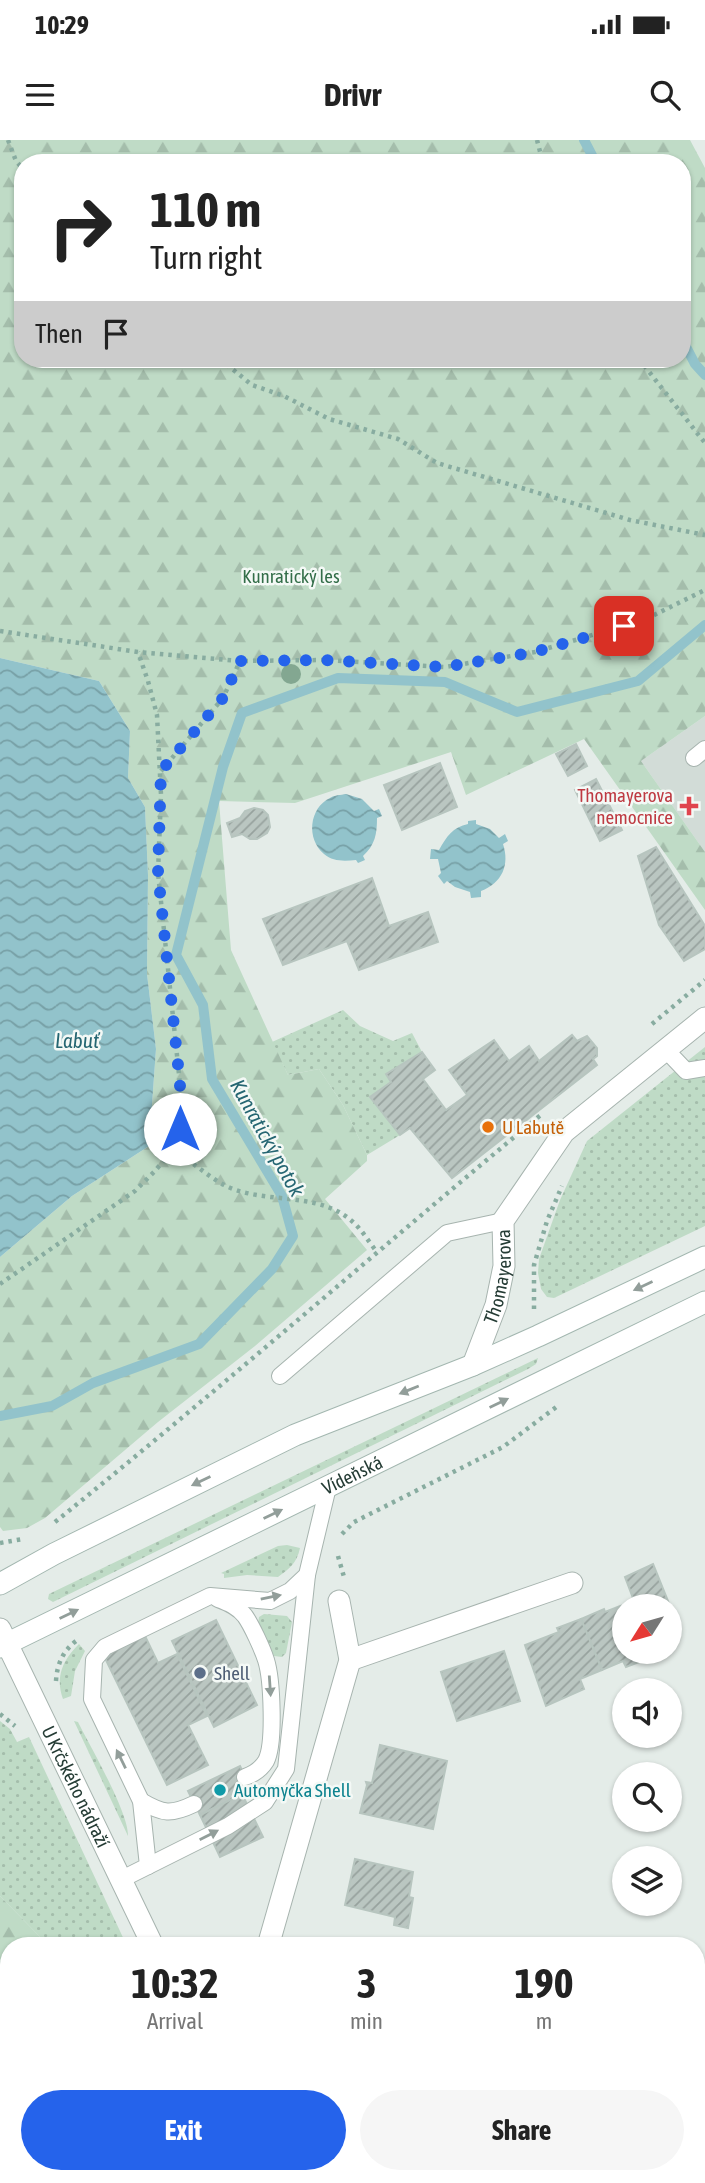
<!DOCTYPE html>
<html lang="en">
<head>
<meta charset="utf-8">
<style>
	body { margin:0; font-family:"Asap Condensed",sans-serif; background:#f6f6f6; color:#222; height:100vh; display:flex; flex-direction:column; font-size:26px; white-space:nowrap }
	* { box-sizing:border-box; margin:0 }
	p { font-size:23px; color:#767676 }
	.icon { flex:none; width:38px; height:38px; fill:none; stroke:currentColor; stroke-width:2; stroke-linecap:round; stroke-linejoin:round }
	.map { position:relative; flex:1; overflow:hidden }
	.details { position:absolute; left:0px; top:1797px; width:705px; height:247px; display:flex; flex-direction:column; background:#fff; border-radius:28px 28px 0 0; box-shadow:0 2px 5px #0004 }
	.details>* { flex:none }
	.top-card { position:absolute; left:14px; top:14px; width:677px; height:214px; border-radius:28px; box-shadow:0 2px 5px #0004; background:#fff; color:#222; overflow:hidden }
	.needle { width:46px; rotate:233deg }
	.buttons { position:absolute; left:612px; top:1454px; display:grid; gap:14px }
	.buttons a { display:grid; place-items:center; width:70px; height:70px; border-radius:50%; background:#fff; box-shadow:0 2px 5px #0004; font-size:35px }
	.pin { position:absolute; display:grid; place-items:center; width:60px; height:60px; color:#fff; margin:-30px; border-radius:14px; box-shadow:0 4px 10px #0006 }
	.me { position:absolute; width:77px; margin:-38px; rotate:0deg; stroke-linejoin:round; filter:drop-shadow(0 0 5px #0008) }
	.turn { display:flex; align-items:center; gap:24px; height:147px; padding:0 21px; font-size:32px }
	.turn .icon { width:91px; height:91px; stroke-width:2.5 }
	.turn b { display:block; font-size:49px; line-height:60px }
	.then { display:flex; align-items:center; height:66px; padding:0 21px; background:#0003; gap:14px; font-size:26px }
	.eta { display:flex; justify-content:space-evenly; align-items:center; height:119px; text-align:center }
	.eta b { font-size:42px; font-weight:700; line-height:49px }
	.action { display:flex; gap:14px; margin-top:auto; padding:14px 21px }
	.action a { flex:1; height:80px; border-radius:42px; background:#2563eb; color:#fff; font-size:28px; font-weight:700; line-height:80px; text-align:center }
	.action a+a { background:#f6f6f6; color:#222 }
	.status { display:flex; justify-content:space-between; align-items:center; height:49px; padding:0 35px; background:#fff; direction:ltr }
	.status svg { height:19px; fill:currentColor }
	header { display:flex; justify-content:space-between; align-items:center; height:91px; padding:0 21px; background:#fff; font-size:32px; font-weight:700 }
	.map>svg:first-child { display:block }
	.built { fill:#d2dcd7 }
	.industrial { fill:url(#industrial-furrows) }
	.grass { fill:url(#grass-dots) }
	.forest { fill:url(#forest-firs); fill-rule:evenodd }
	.water { fill:url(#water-waves) }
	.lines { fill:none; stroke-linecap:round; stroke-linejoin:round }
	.stream { stroke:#92c3cb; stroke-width:10 }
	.building { fill:url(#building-hatch); stroke:#b7c5bf; stroke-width:2 }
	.service-casing { stroke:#a7b4af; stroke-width:18 }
	.minor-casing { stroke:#a7b4af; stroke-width:23 }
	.tertiary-casing { stroke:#a7b4af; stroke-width:23 }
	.secondary-casing { stroke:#a3b7b0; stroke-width:23 }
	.path { stroke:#88aca0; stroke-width:4.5; stroke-dasharray:3.5 5; stroke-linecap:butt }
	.service { stroke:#fff; stroke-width:16 }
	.minor { stroke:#fff; stroke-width:21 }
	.tertiary { stroke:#fff; stroke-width:21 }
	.secondary { stroke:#fff; stroke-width:21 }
	.rail { stroke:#607770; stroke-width:5; stroke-dasharray:14 7; stroke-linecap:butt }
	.tree { fill:#83a791 }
	.oneway { fill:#929e9a }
	.route { stroke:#2563eb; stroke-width:12; stroke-dasharray:0 21.6 }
	.health-dot { fill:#e0444e; stroke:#f4f9f6; stroke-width:2.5 }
	.food-dot { fill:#e8710a; stroke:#f4f9f6; stroke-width:2.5 }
	.service-dot { fill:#5c6f8a; stroke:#f4f9f6; stroke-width:2.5 }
	.culture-dot { fill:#0f9aa8; stroke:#f4f9f6; stroke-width:2.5 }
	.labels { text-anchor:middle; stroke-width:5; stroke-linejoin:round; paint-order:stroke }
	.park-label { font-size:19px; fill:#336e49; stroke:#f4f9f6 }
	.health-label { font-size:19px; fill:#be3a42; stroke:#f4f9f6; text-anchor:end }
	.food-label { font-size:19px; fill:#c56008; stroke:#f4f9f6; text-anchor:start }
	.street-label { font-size:19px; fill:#253c35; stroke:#f4f9f6 }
	.service-label { font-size:19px; fill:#4e5e75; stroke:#f4f9f6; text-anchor:start }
	.culture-label { font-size:19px; fill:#0d838f; stroke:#f4f9f6; text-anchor:start }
	.water-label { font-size:21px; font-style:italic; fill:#256672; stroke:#f4f9f6 }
</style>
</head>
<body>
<div class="status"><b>10:29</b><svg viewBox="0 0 49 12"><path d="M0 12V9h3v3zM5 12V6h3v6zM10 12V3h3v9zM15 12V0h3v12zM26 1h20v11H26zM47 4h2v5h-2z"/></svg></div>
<header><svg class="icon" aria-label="menu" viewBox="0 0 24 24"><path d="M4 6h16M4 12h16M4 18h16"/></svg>Drivr<svg class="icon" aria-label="search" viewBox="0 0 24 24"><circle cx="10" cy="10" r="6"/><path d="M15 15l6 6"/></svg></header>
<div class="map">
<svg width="705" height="2043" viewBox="0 0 705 2043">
	<defs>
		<pattern id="industrial-furrows" width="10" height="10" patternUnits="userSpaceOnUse" patternTransform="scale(1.75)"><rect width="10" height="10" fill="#d2dcd7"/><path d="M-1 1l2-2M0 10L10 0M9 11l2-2" fill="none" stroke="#b4beb9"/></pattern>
		<pattern id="grass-dots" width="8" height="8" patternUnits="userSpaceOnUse" patternTransform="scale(1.75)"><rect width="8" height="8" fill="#bfdbc6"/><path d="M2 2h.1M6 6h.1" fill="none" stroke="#a4bdab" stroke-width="1.8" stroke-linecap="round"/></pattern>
		<pattern id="forest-firs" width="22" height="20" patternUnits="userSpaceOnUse" patternTransform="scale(1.75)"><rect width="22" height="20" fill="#bfdbc6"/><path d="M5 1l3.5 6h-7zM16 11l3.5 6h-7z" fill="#a4bdab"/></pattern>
		<pattern id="water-waves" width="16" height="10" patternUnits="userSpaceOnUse" patternTransform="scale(1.75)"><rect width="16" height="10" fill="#92c3cb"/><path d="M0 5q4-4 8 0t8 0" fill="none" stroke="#77a0a6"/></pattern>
		<pattern id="building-hatch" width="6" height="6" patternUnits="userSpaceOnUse" patternTransform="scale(1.75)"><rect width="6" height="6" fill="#bac6c1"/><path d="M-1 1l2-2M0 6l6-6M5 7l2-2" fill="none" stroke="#97a29e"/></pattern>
	</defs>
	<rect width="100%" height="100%" fill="#e4ece8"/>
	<polygon class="built" points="705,576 705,712 641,621"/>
	<g class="industrial">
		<polygon points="0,1961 9,1968 9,2031 0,2022"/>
		<polygon points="13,2035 115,2035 123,2043 20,2043"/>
	</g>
	<g class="grass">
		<polygon points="343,870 360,886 393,901 412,893 422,912 387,934 391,942 370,957 400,995 367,1015 343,965 319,929 288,935 272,902"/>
		<polygon points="705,907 705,1086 554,1158 547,1157 541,1149 538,1133 539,1119 560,1060 587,1001"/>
		<polygon points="538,1218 536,1224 528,1229 53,1462 48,1459 49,1454"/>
		<path d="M287 1405 300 1408C297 1423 289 1429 278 1437L247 1435 224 1438V1434L221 1433 278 1406Z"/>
		<polygon points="264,1474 287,1476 292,1482 286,1513 282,1517 274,1516 258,1484 259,1477"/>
		<path d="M79 1504 85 1511 75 1531 71 1556 63 1559C55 1536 63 1520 79 1504Z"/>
		<polygon points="0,1581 10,1589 17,1602 29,1597 127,1806 49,1806 0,1756"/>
		<path d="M74 1581 78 1582C90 1606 129 1673 128 1696Z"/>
	</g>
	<g class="forest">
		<path d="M0 0H690L705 28V576L641 621 705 712V770L584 599 466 655 451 612 295 663 219 661 231 810 288 935 319 929 343 965 367 1015V1021L325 1059 367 1110 255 1206 158 1282 45 1378 27 1388 3 1391 0 1387V1117L72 1056 149 1006 156 909 147 834 148 735 145 667 128 638 130 591 99 541 0 518ZM23 23H682V219H23Z"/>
		<polygon points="0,1756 49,1806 9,1806 9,1963 0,1956"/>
		<polygon points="122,2035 237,2035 241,2043 130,2043"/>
	</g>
	<g class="water">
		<polygon points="0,518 99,541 130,591 128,638 145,667 148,735 147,834 156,909 149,1006 72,1056 0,1117"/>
		<path d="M346 654 362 659 374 671 379 669 382 676 377 678C377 694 375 705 363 716L365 720 358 723 356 720C345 721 333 722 324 714 306 699 309 668 330 658 334 655 341 655 346 654Z"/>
		<path d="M476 680V684L490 689 499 698 505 694 508 701 503 704C510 725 502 743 481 751V757L471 758 470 752 455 747 447 741 444 744 438 736 441 733 438 719H430L431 709 439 710C446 697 453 687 468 684V681Z"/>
	</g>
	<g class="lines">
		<g class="stream">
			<polyline points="584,0 596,23"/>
			<polyline points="682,199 695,224 705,235"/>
			<polyline points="0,1276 52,1266 93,1243 199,1204 272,1129 293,1096 282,1056 212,939 203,865 176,815 223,627 242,573 338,538 445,542 517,572 638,541 705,485"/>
		</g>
	</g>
	<g class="building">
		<polygon points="576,604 587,626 568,636 556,614"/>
		<polygon points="440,623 457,667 402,690 384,645"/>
		<polygon points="596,639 622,690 600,701 575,650"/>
		<polygon points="254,668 263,670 268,675 270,687 267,693 257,699 250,699 242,694 232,697 227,683 240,678 245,671"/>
		<polygon points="656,707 705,786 705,809 684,821 659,785 638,716"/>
		<polygon points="372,738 389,786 428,772 438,802 359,830 347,801 283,825 263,779"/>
		<polygon points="572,895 577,901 587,896 597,908 597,916 593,919 597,925 452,1038 410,988 400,995 370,957 391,942 386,934 422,912 435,930 423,939 446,970 467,955 449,930 494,900 509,921 529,906 539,921"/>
		<polygon points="653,1424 670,1466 636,1466 625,1437"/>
		<polygon points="628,1463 630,1466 625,1466 625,1512 648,1512 650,1518 626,1527 623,1521 602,1530 581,1479 604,1469 605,1472"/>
		<polygon points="581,1479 602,1530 580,1539 584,1549 546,1566 525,1505 559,1492 557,1488"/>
		<polygon points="216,1480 257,1565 214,1587 172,1501"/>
		<polygon points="144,1494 158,1523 177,1514 207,1576 188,1585 208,1625 167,1645 103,1514"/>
		<polygon points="504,1511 520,1561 457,1581 441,1532"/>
		<polygon points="380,1605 447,1621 433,1689 360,1673 367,1645 366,1642 372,1643"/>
		<polygon points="240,1626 251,1650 200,1675 188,1651"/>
		<polygon points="242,1654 263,1697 220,1717 200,1675"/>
		<polygon points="355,1719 413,1732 409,1757 413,1758 408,1788 394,1785 395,1777 345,1765"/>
		<polygon points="433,2035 477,2035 469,2043 440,2043"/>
	</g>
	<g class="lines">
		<defs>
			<g id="service">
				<polyline points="694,618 705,609"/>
				<polyline points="666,910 686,931 705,928"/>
				<polyline points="280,1236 447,1093 503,1081"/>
				<path d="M218 1459C229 1463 238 1467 245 1476 252 1486 262 1508 266 1520 272 1539 275 1604 266 1621 261 1629 254 1634 245 1637"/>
				<path d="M141 1661C163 1674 171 1675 194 1664"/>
				<polyline points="148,1726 228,1686 265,1662 286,1629 307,1435"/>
				<polyline points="122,1739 148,1726 141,1661 92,1559 94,1520 105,1507 210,1456 270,1461 290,1451 307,1435 328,1347"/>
			</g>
			<g id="minor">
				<path id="s1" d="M473 1225 496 1165 504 1126 503 1081 564 992 705 878"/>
				<polyline points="350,1520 572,1443"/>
				<polyline points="268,1806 350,1520 339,1461"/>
			</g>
			<g id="tertiary">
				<path id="s2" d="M0 1489 153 1806"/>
				<polyline points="260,2035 264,2043"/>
			</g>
			<g id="secondary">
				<polyline points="0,1444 54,1414 295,1295 473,1225 538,1196 705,1117"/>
				<path id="s3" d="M0 1507 705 1162"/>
			</g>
		</defs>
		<use href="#service" class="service-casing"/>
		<use href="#minor" class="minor-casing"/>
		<use href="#tertiary" class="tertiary-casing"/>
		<use href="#secondary" class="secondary-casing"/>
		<g class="path">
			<polyline points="8,0 16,21 23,29"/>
			<polyline points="537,0 543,23"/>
			<polyline points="220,219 252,245 284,256 329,279 398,299 437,323 630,380 705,395"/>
			<polyline points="639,219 705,303"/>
			<polyline points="0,491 138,512 240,521 323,520 445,527 535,512 646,479 705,450"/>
			<polyline points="161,631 223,558 240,521"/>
			<polyline points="652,884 705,840"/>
			<path d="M171 1012C196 1021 211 1042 236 1050 275 1063 321 1053 353 1082 362 1090 369 1102 377 1112"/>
			<polyline points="0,1144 135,1051 154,1032 171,1012 180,989 180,944 158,733 161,655 157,575 148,541 138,512"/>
			<polyline points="534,1169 534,1125 547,1081 562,1046"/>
			<path d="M55 1382C220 1249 379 1109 542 974"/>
			<polyline points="342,1394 354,1382 503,1307 559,1265"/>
			<polyline points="0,1403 23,1399"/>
			<polyline points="338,1416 344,1437"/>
			<path d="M56 1541C57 1524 63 1511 76 1501"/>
			<polyline points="0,1574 15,1586"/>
		</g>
		<use href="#service" class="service"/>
		<use href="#minor" class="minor"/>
		<use href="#tertiary" class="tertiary"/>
		<use href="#secondary" class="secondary"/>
		<g class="rail">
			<polyline points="0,1999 9,2008"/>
			<polyline points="36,2035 43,2043"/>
			<polyline points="0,2042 1,2043"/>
		</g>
	</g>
	<circle class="tree" cx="291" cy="534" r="10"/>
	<defs><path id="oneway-solid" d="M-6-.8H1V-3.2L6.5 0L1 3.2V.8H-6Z" transform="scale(1.75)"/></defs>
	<g class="oneway">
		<use href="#oneway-solid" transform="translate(643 1146) rotate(155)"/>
		<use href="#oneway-solid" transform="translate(409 1250) rotate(158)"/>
		<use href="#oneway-solid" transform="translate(499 1263) rotate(-26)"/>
		<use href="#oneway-solid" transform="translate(201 1341) rotate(154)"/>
		<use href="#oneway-solid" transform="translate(273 1374) rotate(-26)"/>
		<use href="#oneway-solid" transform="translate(271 1457) rotate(-12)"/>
		<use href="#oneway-solid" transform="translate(69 1474) rotate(-26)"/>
		<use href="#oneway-solid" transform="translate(270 1546) rotate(86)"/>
		<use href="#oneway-solid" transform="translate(121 1619) rotate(-116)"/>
		<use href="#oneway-solid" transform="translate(209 1695) rotate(-27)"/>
	</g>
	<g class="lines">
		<polyline class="route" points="180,989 180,944 158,733 161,631 223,558 240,521 323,520 445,527 535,512 624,486"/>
	</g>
	<path class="health-dot" d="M685.5 655.5h7v7h7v7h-7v7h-7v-7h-7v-7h7z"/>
	<circle class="food-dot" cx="488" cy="987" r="7"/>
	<circle class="service-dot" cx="200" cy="1533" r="7"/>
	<circle class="culture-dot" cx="220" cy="1650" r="7"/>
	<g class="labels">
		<g class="park-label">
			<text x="291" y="443">Kunratický les</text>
		</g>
		<g class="health-label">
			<text x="673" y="662">Thomayerova<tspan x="673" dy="22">nemocnice</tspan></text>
		</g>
		<g class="food-label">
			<text x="502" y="994">U Labutě</text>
		</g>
		<g class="street-label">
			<text dy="7" stroke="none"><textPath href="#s1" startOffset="93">Thomayerova</textPath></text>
			<text dy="7" stroke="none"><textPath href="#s3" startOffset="392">Vídeňská</textPath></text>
			<text dy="7" stroke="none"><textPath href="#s2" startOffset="175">U Krčského nádraží</textPath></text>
		</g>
		<g class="service-label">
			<text x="214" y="1540">Shell</text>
		</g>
		<g class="culture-label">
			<text x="234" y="1657">Automyčka Shell</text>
		</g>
		<g class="water-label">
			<text x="77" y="908">Labuť</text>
			<text transform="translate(267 998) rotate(61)" y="7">Kunratický potok</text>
		</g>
	</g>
</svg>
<div class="buttons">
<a><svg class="needle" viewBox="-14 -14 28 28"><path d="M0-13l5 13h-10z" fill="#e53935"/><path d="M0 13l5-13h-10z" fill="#767676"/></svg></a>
<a><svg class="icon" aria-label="sound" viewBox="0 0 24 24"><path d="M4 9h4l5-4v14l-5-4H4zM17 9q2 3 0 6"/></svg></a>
<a><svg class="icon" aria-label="search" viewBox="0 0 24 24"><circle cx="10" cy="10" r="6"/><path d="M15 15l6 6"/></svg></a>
<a><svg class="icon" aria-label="layers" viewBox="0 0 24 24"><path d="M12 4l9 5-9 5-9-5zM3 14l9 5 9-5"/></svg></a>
</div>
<div class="pin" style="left:624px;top:486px;background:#d93025"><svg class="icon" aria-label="arrive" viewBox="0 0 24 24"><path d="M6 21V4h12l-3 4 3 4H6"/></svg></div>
<svg class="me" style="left:180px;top:989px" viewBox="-20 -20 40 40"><circle r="19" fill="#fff"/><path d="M0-13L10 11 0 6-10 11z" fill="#2563eb"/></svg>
<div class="top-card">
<div class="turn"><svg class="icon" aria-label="right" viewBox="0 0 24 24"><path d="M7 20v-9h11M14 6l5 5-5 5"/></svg><div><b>110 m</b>Turn right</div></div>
<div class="then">Then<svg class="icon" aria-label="arrive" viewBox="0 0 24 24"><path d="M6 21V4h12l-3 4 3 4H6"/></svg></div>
</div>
<section class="details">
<div class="eta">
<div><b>10:32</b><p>Arrival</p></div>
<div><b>3</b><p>min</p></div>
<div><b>190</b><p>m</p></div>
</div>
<div class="action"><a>Exit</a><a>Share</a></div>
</section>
</div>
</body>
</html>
